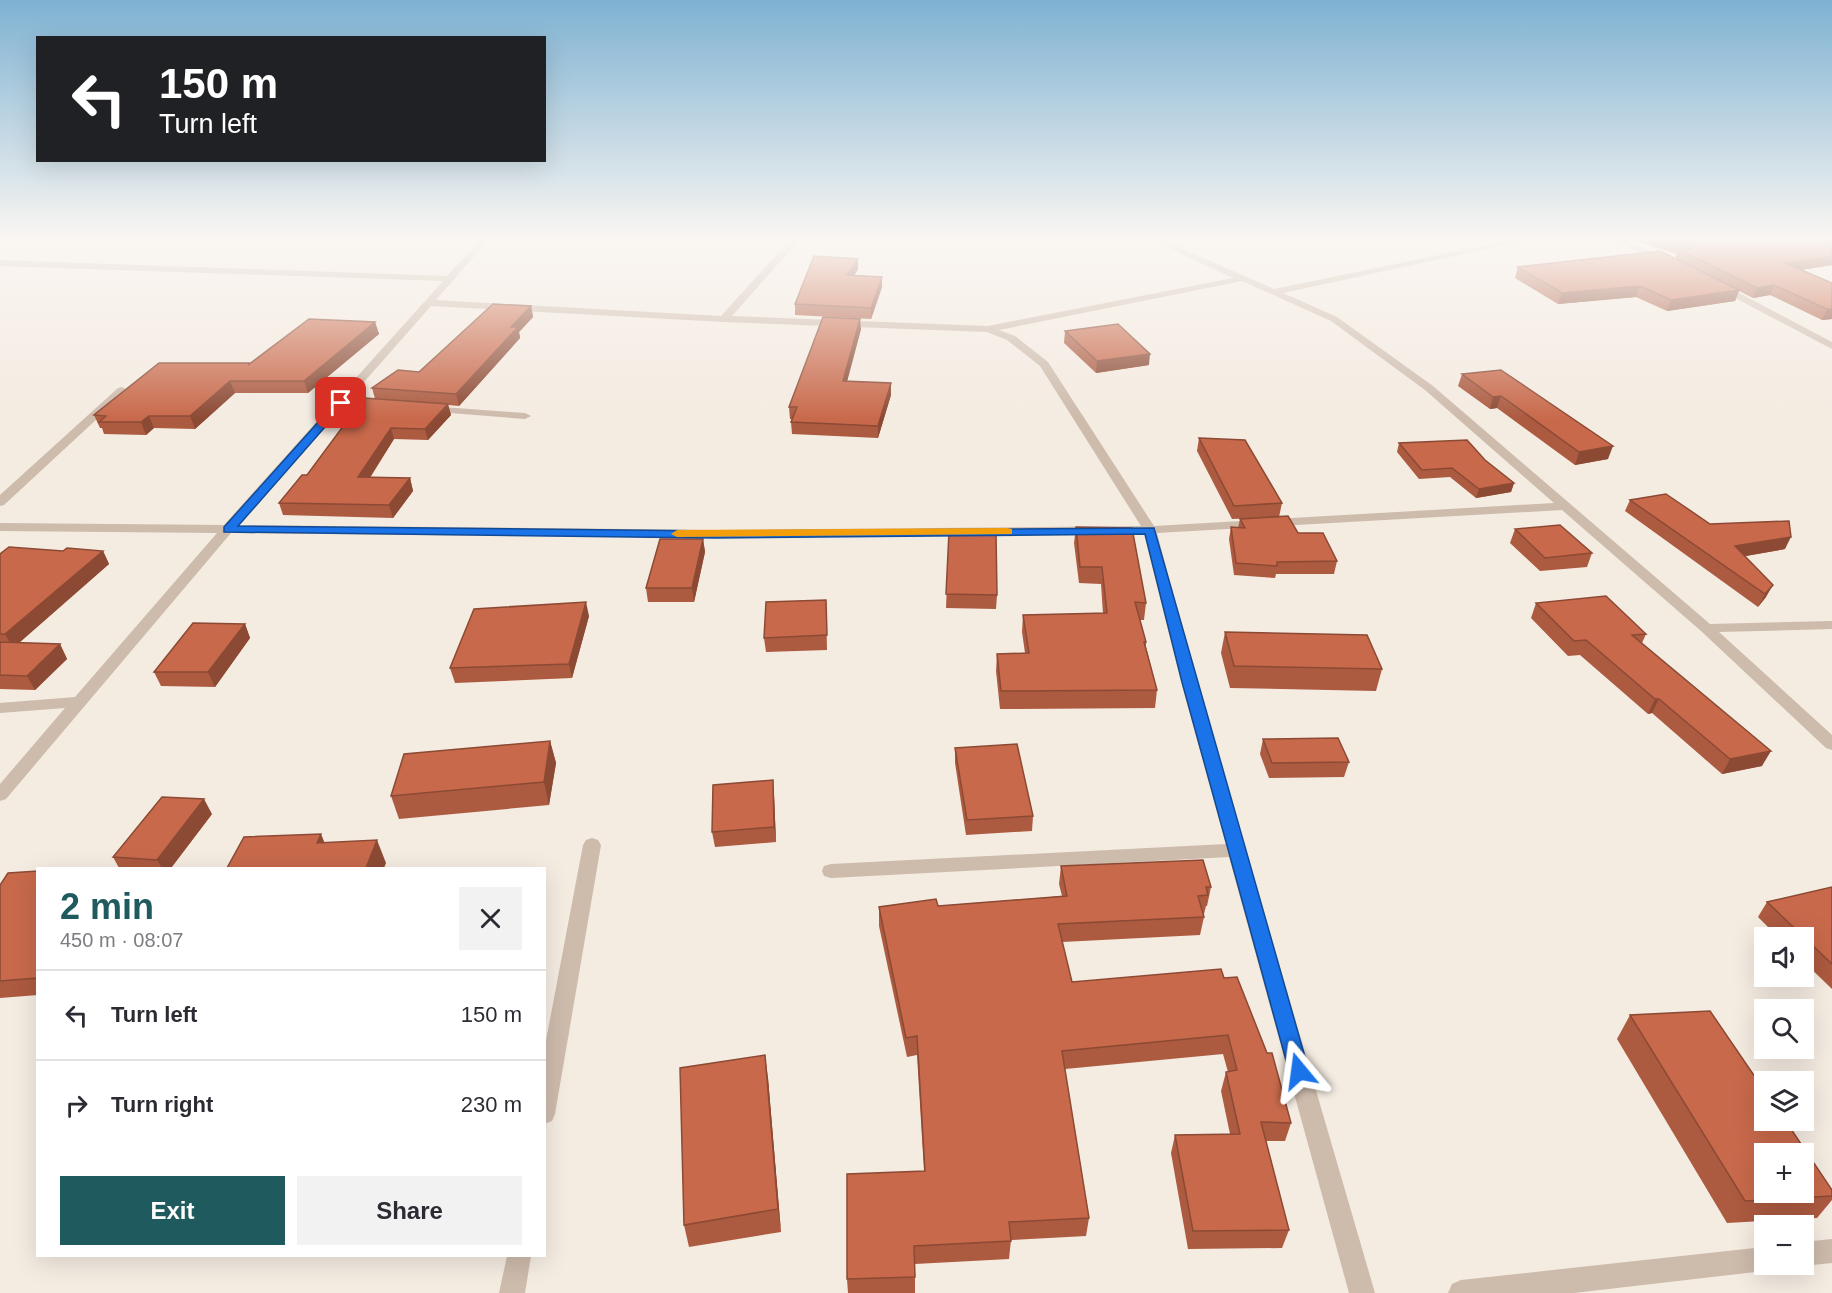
<!DOCTYPE html>
<html lang="en">
<head>
<meta charset="utf-8">
<style>
	body { margin:0; font-family:Arial,sans-serif; background:#f2f2f3; color:#2b2b33; height:100vh; display:flex; flex-direction:column; font-size:22px; white-space:nowrap }
	* { box-sizing:border-box; margin:0 }
	p { font-size:20px; color:#7c7c81 }
	.icon { flex:none; width:33px; height:33px; fill:none; stroke:currentColor; stroke-width:2; stroke-linecap:round; stroke-linejoin:round }
	.map { position:relative; flex:1; overflow:hidden }
	.sheet { position:absolute; left:36px; top:867px; width:510px; height:390px; display:flex; flex-direction:column; background:#fff; border-radius:0px; box-shadow:0 6px 24px #0002 }
	.sheet>* { flex:none }
	.banner { position:absolute; left:36px; top:36px; width:510px; height:126px; border-radius:0px; box-shadow:0 6px 24px #0002; background:#202124; color:#fff; overflow:hidden }
	.controls { position:absolute; left:1754px; top:927px; display:grid; gap:12px }
	.controls a { display:grid; place-items:center; width:60px; height:60px; border-radius:0px; background:#fff; box-shadow:0 6px 24px #0002; font-size:30px }
	.pin { position:absolute; display:grid; place-items:center; width:51px; height:51px; color:#fff; margin:-26px; border-radius:12px; box-shadow:0 3px 9px #0006 }
	.me { position:absolute; width:66px; margin:-33px; rotate:344deg; stroke-linejoin:round; filter:drop-shadow(0 0 4px #0008) }
	.turn { display:flex; align-items:center; gap:21px; height:126px; padding:0 24px; font-size:27px }
	.turn .icon { width:78px; height:78px; stroke-width:2.5 }
	.turn b { display:block; font-size:42px; line-height:51px }
	.round { display:grid; place-items:center; flex:none; width:63px; height:63px; border-radius:0px; background:#f2f2f3 }
	.summary { display:flex; align-items:center; justify-content:space-between; height:102px; padding:0 24px }
	h1 { font-size:36px; font-weight:800; line-height:45px; color:#1f5a5e }
	.primary-button { display:flex; gap:12px; margin-top:auto; padding:12px 24px }
	.primary-button a { flex:1; height:69px; border-radius:0px; background:#1f5a5e; color:#fff; font-size:24px; font-weight:800; line-height:69px; text-align:center }
	.primary-button a+a { background:#f2f2f3; color:#2b2b33 }
	ul { padding:0; list-style:none }
	li { display:flex; align-items:center; gap:18px; height:90px; padding:0 24px; border-top:2px solid #e1e1e2 }
	li div { flex:1 }
	li b { display:block; font-size:22px }
	li em { font-style:normal }
	.map>svg:first-child { display:block }
	.lines { fill:none; stroke-linecap:round; stroke-linejoin:round }
	.street { fill:#cdbbac; fill-rule:evenodd }
	.wall { fill:#ac5a40 }
	.shaded-wall { fill:#8c4a34 }
	.building { fill:#c8694b; stroke:#8c4a34; stroke-width:1.5; fill-rule:evenodd }
	.route { fill:#1a73e8; stroke:#114b97; stroke-width:1.5 }
	.slow { fill:#f59e0b }
</style>
</head>
<body>
<div class="map">
<svg width="1832" height="1293" viewBox="0 0 1832 1293">
	<rect width="100%" height="100%" fill="#f4ebe1"/>
	<g class="lines">
		<g class="street">
			<path d="M482 238H490L436 300 721 316 789 241H770L766 238H801L732 316 988 326 1233 278 1147 238H1158L1274 289 1522 238H1538L1283 293 1337 317 1433 386 1710 624 1832 621V629L1719 632 1832 735V750L1826 748 1701 631 1562 510 1157 533 1197 682 1375 1293H1349L1229 857 831 878 824 876 822 871 824 866 831 864 1226 844 1181 682 1144 534 715 538 231 533 6 799 0 801V784L65 708 0 713V703L75 697 217 533 0 531V523L224 525 443 281 0 266V260L447 276ZM1242 281 1331 321 1425 390 1554 503 1154 526 1048 362 1015 336 999 330ZM431 306 724 322 987 332 1007 340 1040 366 1141 526 715 530 238 525Z"/>
			<polygon points="1610,238 1621,238 1671,261 1664,263"/>
			<polygon points="1718,285 1724,285 1832,342 1832,349 1718,289"/>
			<polygon points="122,387 127,390 126,392 4,505 0,506 0,495 118,388"/>
			<polygon points="429,406 525,413 531,416 525,419 425,411 423,409"/>
			<polygon points="592,838 598,840 601,845 555,1114 552,1121 544,1124 544,1051 583,845 586,840"/>
			<polygon points="1832,1239 1832,1263 1803,1266 1798,1264 1803,1264 1803,1242"/>
			<polygon points="1764,1247 1764,1264 1774,1264 1773,1268 1764,1271 1574,1293 1448,1293 1452,1284 1461,1280"/>
			<polygon points="507,1256 531,1256 525,1293 499,1293"/>
		</g>
	</g>
	<g class="wall">
		<polygon points="1633,238 1832,238 1832,265 1801,270 1832,283 1832,319 1822,320 1770,295 1753,298 1739,291 1735,301 1667,311 1636,297 1558,304 1515,278 1518,267 1675,259 1677,254 1632,239"/>
		<polygon points="858,269 854,275 882,277 882,287 871,319 795,315 795,304"/>
		<polygon points="531,306 533,317 519,332 520,338 459,406 448,405 451,415 428,440 394,439 370,478 410,478 413,491 393,518 283,515 279,503 307,475 375,399 372,388 419,372"/>
		<polygon points="375,322 379,334 308,393 235,393 195,429 154,428 146,435 104,434 102,428 100,428 94,415"/>
		<polygon points="861,329 847,381 891,395 878,438 792,434 791,422 792,419 790,419 789,407"/>
		<polygon points="1065,331 1149,365 1096,373 1064,343"/>
		<polygon points="1501,370 1608,459 1575,465 1497,408 1490,409 1458,386 1462,374"/>
		<polygon points="1199,438 1282,503 1279,517 1232,519 1197,451"/>
		<polygon points="1399,443 1485,460 1514,483 1511,492 1476,498 1450,477 1419,479 1397,452"/>
		<polygon points="1630,500 1710,524 1785,549 1745,556 1766,597 1758,607 1625,511"/>
		<polygon points="1240,519 1298,533 1337,561 1334,574 1276,574 1275,578 1234,575 1229,539 1231,527 1238,528"/>
		<polygon points="1076,527 1146,603 1144,620 1140,620 1146,642 1146,647 1157,690 1155,708 1000,709 996,671 997,654 1025,653 1022,632 1023,615 1103,614 1101,584 1079,583 1074,543"/>
		<polygon points="1515,529 1592,553 1587,567 1540,571 1510,543"/>
		<polygon points="949,532 997,595 996,609 946,608"/>
		<polygon points="703,539 705,552 694,602 648,602 646,588"/>
		<polygon points="63,551 103,551 109,564 19,643 60,644 67,659 35,690 0,689 0,554"/>
		<polygon points="826,600 827,650 766,652 764,638"/>
		<polygon points="1536,603 1646,634 1642,643 1762,766 1722,774 1652,713 1648,714 1580,655 1568,656 1531,618"/>
		<polygon points="589,616 572,678 455,683 450,668"/>
		<polygon points="245,624 250,638 215,687 161,686 154,672"/>
		<polygon points="1225,632 1382,669 1376,691 1230,688 1221,653"/>
		<polygon points="1263,739 1349,762 1344,777 1269,778 1260,754"/>
		<polygon points="550,741 556,763 549,805 399,819 391,796"/>
		<polygon points="955,748 1033,816 1032,831 966,835 955,763"/>
		<polygon points="774,795 776,842 715,847 712,832"/>
		<polygon points="212,814 171,868 119,868 113,857"/>
		<polygon points="1061,866 1211,887 1207,906 1206,906 1204,914 1203,914 1204,917 1200,935 1062,942 1072,982 1224,978 1291,1123 1285,1141 1266,1141 1289,1230 1282,1248 1188,1249 1171,1153 1175,1135 1230,1134 1221,1091 1226,1072 1228,1072 1223,1054 1065,1069 1089,1218 1086,1236 1011,1240 1009,1259 915,1264 915,1293 848,1293 847,1279 924,1171 917,1055 907,1057 879,926 879,907 938,906 1062,896 1059,884"/>
		<polygon points="38,871 38,995 0,998 0,885"/>
		<polygon points="1832,887 1832,989 1803,961 1803,938 1779,938 1758,917 1767,902"/>
		<polygon points="1630,1015 1832,1190 1832,1200 1817,1218 1727,1223 1617,1039"/>
		<polygon points="768,1078 781,1232 689,1247 684,1225"/>
	</g>
	<g class="shaded-wall">
		<polygon points="1832,256 1832,265 1781,273 1785,263"/>
		<polygon points="858,259 858,269 848,286 847,275"/>
		<polygon points="882,277 882,287 871,319 871,308"/>
		<polygon points="1774,285 1770,295 1753,298 1757,288"/>
		<polygon points="1640,286 1636,297 1558,304 1562,293"/>
		<polygon points="1739,290 1735,301 1667,311 1671,300"/>
		<polygon points="531,306 533,317 519,332 520,338 459,406 456,394 511,327"/>
		<polygon points="1827,309 1832,309 1832,319 1822,320"/>
		<polygon points="860,319 861,329 844,393 843,381"/>
		<polygon points="375,322 379,334 308,393 304,381"/>
		<polygon points="1150,354 1149,365 1096,373 1097,361"/>
		<polygon points="230,381 235,393 195,429 190,416"/>
		<polygon points="891,383 891,395 878,438 878,426"/>
		<polygon points="1501,396 1497,408 1490,409 1493,397"/>
		<polygon points="448,404 451,415 428,440 425,429"/>
		<polygon points="149,416 154,428 146,435 141,422"/>
		<polygon points="391,428 394,439 362,489 358,477"/>
		<polygon points="1613,446 1608,459 1575,465 1579,452"/>
		<polygon points="410,478 413,491 393,518 389,505"/>
		<polygon points="1514,483 1511,492 1476,498 1479,489"/>
		<polygon points="1791,537 1785,549 1729,559 1735,546"/>
		<polygon points="703,539 705,552 694,602 692,588"/>
		<polygon points="103,551 109,564 13,648 5,634"/>
		<polygon points="1773,585 1766,597 1758,607 1765,594"/>
		<polygon points="586,602 589,616 572,678 569,664"/>
		<polygon points="245,624 250,638 215,687 208,672"/>
		<polygon points="60,644 67,659 35,690 27,676"/>
		<polygon points="1655,699 1659,699 1652,713 1648,714"/>
		<polygon points="550,741 556,763 549,805 544,782"/>
		<polygon points="1771,751 1762,766 1722,774 1730,759"/>
		<polygon points="773,780 774,795 776,842 774,827"/>
		<polygon points="204,799 212,814 171,868 162,868 157,860"/>
		<polygon points="321,834 330,856 317,843"/>
		<polygon points="377,840 386,863 384,868 366,868"/>
		<polygon points="765,1055 768,1078 781,1232 778,1209"/>
	</g>
	<g class="building">
		<polygon points="1661,238 1822,238 1832,242 1832,256 1785,263 1832,283 1832,309 1827,309 1774,285 1757,288 1679,250 1694,248"/>
		<polygon points="1660,251 1739,290 1671,300 1640,286 1562,293 1518,267"/>
		<polygon points="814,256 858,259 847,275 882,277 871,308 795,304"/>
		<polygon points="493,304 531,306 511,327 518,327 456,394 372,388 398,370 419,372"/>
		<polygon points="823,317 860,319 843,381 891,383 878,426 791,422 797,407 789,407"/>
		<polygon points="309,319 375,322 304,381 230,381 190,416 149,416 141,422 99,422 106,416 94,415 159,363 250,363 248,365"/>
		<polygon points="1118,324 1150,354 1097,361 1065,331"/>
		<polygon points="1501,370 1613,446 1579,452 1501,396 1493,397 1462,374"/>
		<polygon points="364,398 448,404 425,429 391,428 358,477 410,478 389,505 279,503 302,475 307,475"/>
		<polygon points="1199,438 1245,440 1282,503 1234,506"/>
		<polygon points="1467,440 1485,460 1514,483 1479,489 1452,468 1422,470 1399,443"/>
		<polygon points="1666,494 1710,524 1789,521 1791,537 1735,546 1773,585 1765,594 1630,500"/>
		<polygon points="1288,516 1298,533 1323,533 1337,561 1277,562 1277,566 1236,563 1231,527 1245,528 1240,519"/>
		<polygon points="1560,525 1592,553 1545,558 1515,529"/>
		<polygon points="1076,527 1132,528 1146,603 1135,602 1146,642 1144,642 1157,690 1001,691 997,654 1029,653 1023,615 1107,613 1102,567 1080,567"/>
		<polygon points="949,532 996,533 997,595 946,594"/>
		<polygon points="660,539 703,539 692,588 646,588"/>
		<polygon points="9,547 63,551 67,548 103,551 5,634 0,634 0,554"/>
		<polygon points="1606,596 1646,634 1632,635 1771,751 1730,759 1659,699 1655,699 1586,640 1574,641 1536,603"/>
		<polygon points="826,600 827,635 764,638 766,602"/>
		<polygon points="586,602 569,664 450,668 474,609"/>
		<polygon points="193,623 245,624 208,672 154,672"/>
		<polygon points="1225,632 1367,635 1382,669 1234,666"/>
		<polygon points="0,642 60,644 27,676 0,675"/>
		<polygon points="1338,738 1349,762 1272,763 1263,739"/>
		<polygon points="550,741 544,782 391,796 404,754"/>
		<polygon points="1017,744 1033,816 967,820 955,748"/>
		<polygon points="773,780 774,827 712,832 713,785"/>
		<polygon points="162,797 204,799 157,860 113,857"/>
		<polygon points="321,834 317,843 377,840 366,868 227,868 244,837"/>
		<polygon points="1203,860 1211,887 1206,887 1208,895 1198,896 1204,917 1058,924 1072,982 1221,969 1224,978 1237,977 1267,1053 1272,1053 1291,1123 1261,1122 1289,1230 1193,1231 1175,1135 1240,1134 1226,1072 1237,1070 1228,1035 1062,1051 1089,1218 1009,1222 1011,1241 914,1246 915,1277 847,1279 847,1174 925,1171 917,1036 906,1038 879,907 936,899 938,906 1067,896 1061,866"/>
		<polygon points="38,871 38,978 0,981 0,885 8,873"/>
		<polygon points="1832,887 1832,964 1767,902"/>
		<path d="M1710 1011 1764 1090V1120H1785L1832 1190V1196L1745 1201 1630 1015ZM1764 1154H1803V1192H1764Z"/>
		<polygon points="765,1055 778,1209 684,1225 680,1068"/>
	</g>
	<linearGradient id="sky" x2="0" y2="1"><stop stop-color="#7eb2d2"/><stop offset="0.57" stop-color="#faf6f2"/><stop offset="1" stop-color="#faf6f2" stop-opacity="0"/></linearGradient>
	<rect width="1832" height="419" fill="url(#sky)"/>
	<polygon class="route" points="338,400 346,403 238,526 715,531 1154,528 1309,1071 1306,1078 1299,1080 1292,1078 1289,1071 1182,682 1145,534 715,538 224,532 224,527"/>
	<polygon class="slow" points="1007,528 1012,529 1012,534 677,537 671,534 677,530"/>
</svg>
<div class="controls">
<a><svg class="icon" aria-label="sound" viewBox="0 0 24 24"><path d="M4 9h4l5-4v14l-5-4H4zM17 9q2 3 0 6"/></svg></a>
<a><svg class="icon" aria-label="search" viewBox="0 0 24 24"><circle cx="10" cy="10" r="6"/><path d="M15 15l6 6"/></svg></a>
<a><svg class="icon" aria-label="layers" viewBox="0 0 24 24"><path d="M12 4l9 5-9 5-9-5zM3 14l9 5 9-5"/></svg></a>
<a>+</a>
<a>−</a>
</div>
<div class="pin" style="left:341px;top:403px;background:#d93025"><svg class="icon" aria-label="arrive" viewBox="0 0 24 24"><path d="M6 21V4h12l-3 4 3 4H6"/></svg></div>
<svg class="me" style="left:1299px;top:1071px" viewBox="-20 -20 40 40"><path d="M0-17L14 15 0 8-14 15z" fill="#1a73e8" stroke="#fff" stroke-width="4"/></svg>
<div class="banner">
<div class="turn"><svg class="icon" aria-label="left" viewBox="0 0 24 24"><path d="M17 20v-9H6M10 6l-5 5 5 5"/></svg><div><b>150 m</b>Turn left</div></div>
</div>
<section class="sheet">
<div class="summary"><div><h1>2 min</h1><p>450 m · 08:07</p></div><a class="round"><svg class="icon" aria-label="close" viewBox="0 0 24 24"><path d="M6 6l12 12M18 6L6 18"/></svg></a></div>
<ul>
<li><svg class="icon" aria-label="left" viewBox="0 0 24 24"><path d="M17 20v-9H6M10 6l-5 5 5 5"/></svg><div><b>Turn left</b></div><em>150 m</em></li>
<li><svg class="icon" aria-label="right" viewBox="0 0 24 24"><path d="M7 20v-9h11M14 6l5 5-5 5"/></svg><div><b>Turn right</b></div><em>230 m</em></li>
</ul>
<div class="primary-button"><a>Exit</a><a>Share</a></div>
</section>
</div>
</body>
</html>
